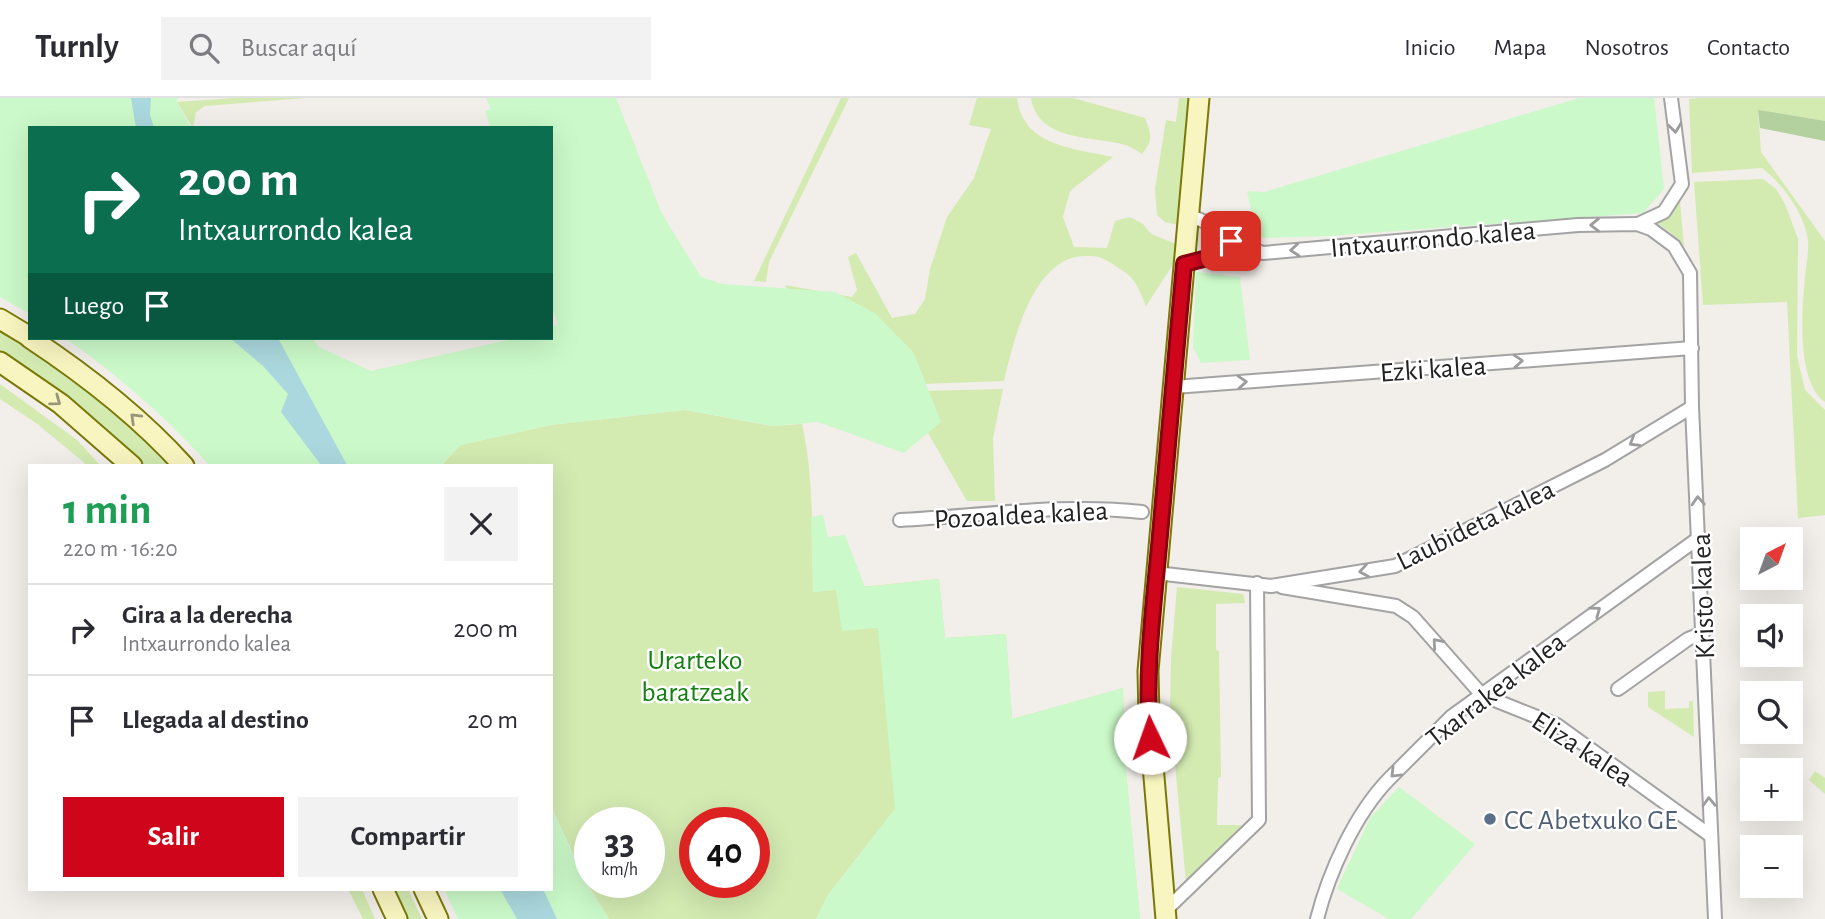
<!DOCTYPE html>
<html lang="es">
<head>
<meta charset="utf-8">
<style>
	body { margin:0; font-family:"Alegreya Sans",sans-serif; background:#f2f2f3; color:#2b2b33; height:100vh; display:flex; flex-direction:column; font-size:26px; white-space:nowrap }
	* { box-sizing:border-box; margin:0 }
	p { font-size:23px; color:#7c7c81 }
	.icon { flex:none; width:38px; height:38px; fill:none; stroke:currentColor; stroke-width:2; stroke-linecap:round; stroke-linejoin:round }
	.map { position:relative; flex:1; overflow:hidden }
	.side { position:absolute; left:28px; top:366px; width:525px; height:427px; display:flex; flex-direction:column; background:#fff; border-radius:0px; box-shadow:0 7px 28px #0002 }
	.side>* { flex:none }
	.hud { position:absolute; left:28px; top:28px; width:525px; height:214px; border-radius:0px; box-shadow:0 7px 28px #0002; background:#0b6e4f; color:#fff; overflow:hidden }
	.needle { width:46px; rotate:41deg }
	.buttons { position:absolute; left:1740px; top:429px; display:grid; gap:14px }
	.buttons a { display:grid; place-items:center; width:63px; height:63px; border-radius:0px; background:#fff; box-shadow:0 7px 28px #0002; font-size:35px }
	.speed { position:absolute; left:574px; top:709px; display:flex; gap:14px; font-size:35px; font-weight:700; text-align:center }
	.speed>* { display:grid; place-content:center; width:91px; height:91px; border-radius:50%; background:#fff; box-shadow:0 7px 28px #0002; line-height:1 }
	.speed small { font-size:18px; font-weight:400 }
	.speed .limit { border:10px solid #d22; background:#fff; color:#111 }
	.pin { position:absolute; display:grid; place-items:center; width:60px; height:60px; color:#fff; margin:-30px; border-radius:14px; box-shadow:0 4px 10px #0006 }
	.me { position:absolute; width:77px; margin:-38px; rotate:357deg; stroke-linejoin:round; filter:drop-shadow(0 0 5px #0008) }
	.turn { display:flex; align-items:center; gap:24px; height:147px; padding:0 35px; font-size:32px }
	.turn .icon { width:91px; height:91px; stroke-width:2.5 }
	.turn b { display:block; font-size:49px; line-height:60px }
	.then { display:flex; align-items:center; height:66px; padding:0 35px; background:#0003; gap:14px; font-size:26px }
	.round { display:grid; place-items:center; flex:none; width:74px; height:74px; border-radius:0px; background:#f2f2f3 }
	.head { display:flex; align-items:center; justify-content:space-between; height:119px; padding:0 35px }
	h1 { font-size:42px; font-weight:700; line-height:52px; color:#1e9e55 }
	.action { display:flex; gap:14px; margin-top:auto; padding:14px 35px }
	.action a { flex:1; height:80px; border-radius:0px; background:#cf051c; color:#fff; font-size:28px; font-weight:700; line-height:80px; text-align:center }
	.action a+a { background:#f2f2f3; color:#2b2b33 }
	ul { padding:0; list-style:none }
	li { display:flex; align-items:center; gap:21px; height:91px; padding:0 35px; border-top:2px solid #e1e1e2 }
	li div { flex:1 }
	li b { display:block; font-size:26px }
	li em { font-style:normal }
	header { display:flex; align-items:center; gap:42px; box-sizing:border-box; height:98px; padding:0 35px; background:#fff; border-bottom:2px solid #e1e1e2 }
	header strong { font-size:33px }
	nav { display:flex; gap:38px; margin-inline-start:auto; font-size:24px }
	.search { width:490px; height:63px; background:#f2f2f3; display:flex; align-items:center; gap:18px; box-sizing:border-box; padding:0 24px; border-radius:0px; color:#7c7c81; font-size:26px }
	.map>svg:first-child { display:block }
	.grass { fill:#d3eab1; fill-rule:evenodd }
	.forest { fill:#b3d09f }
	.park { fill:#cbf9c9 }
	.water { fill:#abd8de }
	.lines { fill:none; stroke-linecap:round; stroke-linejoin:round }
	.street-casing { stroke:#a3a3a3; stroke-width:16 }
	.secondary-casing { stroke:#7a7908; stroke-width:23 }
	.street { stroke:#fff; stroke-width:12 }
	.secondary { stroke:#f9f5c0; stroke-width:19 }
	.oneway { stroke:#9c9c9c }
	.oneway2 { stroke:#989679 }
	.route-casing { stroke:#870312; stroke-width:18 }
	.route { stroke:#cf051c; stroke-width:12 }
	.service-dot { fill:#5c6f8a; stroke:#fff; stroke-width:2.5 }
	.labels { text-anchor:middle; stroke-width:5; stroke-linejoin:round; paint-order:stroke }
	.street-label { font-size:28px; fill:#222; stroke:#fff }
	.park-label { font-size:28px; fill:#12810f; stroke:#fff }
	.service-label { font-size:28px; fill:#4e5e75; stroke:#fff; text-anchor:start }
</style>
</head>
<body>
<header>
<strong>Turnly</strong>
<div class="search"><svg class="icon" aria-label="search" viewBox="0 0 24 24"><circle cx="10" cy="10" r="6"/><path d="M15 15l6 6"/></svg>Buscar aquí</div>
<nav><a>Inicio</a><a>Mapa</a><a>Nosotros</a><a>Contacto</a></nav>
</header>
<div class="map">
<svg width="1825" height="821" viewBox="0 0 1825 821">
	<rect width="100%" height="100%" fill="#f2eee9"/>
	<g class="grass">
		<polygon points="235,0 306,0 205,8 196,14 193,30 177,4"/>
		<polygon points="841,0 849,0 769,164 766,184 754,183"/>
		<path d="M977 0H1017C1023 49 1074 50 1113 59L1070 93 1063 119 1074 149 1107 150 1115 123 1130 119 1143 126 1151 136 1176 146 1174 165 1146 208C1135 181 1135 180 1109 164 1100 158 1095 158 1084 158 1033 159 1013 244 1004 283L922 286 791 202 785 187 852 199 857 192 848 159 856 155 892 220 915 216 925 201 930 171 947 119 974 80 991 31 969 27Z"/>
		<path d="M1031 0H1073L1145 20C1151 36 1154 42 1142 56 1136 52 1130 48 1122 46 1090 38 1038 43 1031 0Z"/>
		<polygon points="1179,0 1189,0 1178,127 1165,124 1157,117 1155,91 1166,22 1176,24"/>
		<path d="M1698 0H1825V23L1758 13 1761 54 1825 143V304C1796 284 1802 211 1805 180 1806 168 1809 154 1808 142 1804 115 1783 86 1762 70L1692 75 1689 1Z"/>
		<polygon points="1763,81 1776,91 1785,106 1798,141 1797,258 1805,292 1825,312 1825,417 1798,420 1787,204 1703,207 1694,84"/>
		<polygon points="1680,103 1684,149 1671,135 1656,124 1666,119"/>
		<polygon points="0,229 104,303 173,367 142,367 132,357 0,255"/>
		<polygon points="0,286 77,342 100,367 87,367 36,325 0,301"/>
		<polygon points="1003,291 993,340 995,403 967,403 924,328 885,294"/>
		<path d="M685 312 772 328 802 326C814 380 812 438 813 494L939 481 945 540 1006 536 1012 621 1123 590 1125 662 1140 821 895 711 828 797 816 821H609L586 784 551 708V368H441L460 347 551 327ZM590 724H649V784H590ZM695 724H754V784H695Z"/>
		<polygon points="1177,489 1243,496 1245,505 1216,506 1216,552 1219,553 1221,679 1218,680 1217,727 1242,727 1203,771 1186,784 1170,612 1171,560"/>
		<polygon points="1665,593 1665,611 1689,610 1689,603 1693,603 1694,639 1648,609 1648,594"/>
		<polygon points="1815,673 1825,680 1825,696 1809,682"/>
		<polygon points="348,791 362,791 375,821 363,821"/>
		<polygon points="392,791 408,791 422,821 406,821"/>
	</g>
	<polygon class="forest" points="1758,12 1825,23 1825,43 1760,30"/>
	<g class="park">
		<polygon points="0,0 178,0 177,4 191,30 30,30 30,216 0,199"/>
		<path d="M486 0H616L662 116 701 179 722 186 835 194 875 215 914 255 941 324 904 355 818 324 773 328 685 312 551 327 461 347 441 367H209C166 319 118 277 65 240H312L319 249 371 273 517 240H551V229L558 226 551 207V30H491L485 13 491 11Z"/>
		<polygon points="1579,0 1654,0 1664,91 1643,115 1328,138 1257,140 1247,93 1264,94"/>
		<polygon points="1196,174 1240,179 1250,262 1201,265 1193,250"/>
		<polygon points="823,417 828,439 845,437 865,489 939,481 945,540 1006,536 1012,621 1123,590 1125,662 1140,821 816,821 828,797 895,711 878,530 842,533 836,492 813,494 811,419"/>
		<polygon points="1399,689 1475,746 1411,821 1389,821 1337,791 1370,720"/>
		<polygon points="551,708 585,784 609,821 458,821 444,791 551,791"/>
	</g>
	<g class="water">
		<polygon points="131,0 151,0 150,16 154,30 136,30"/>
		<polygon points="230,240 279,242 347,367 321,367 281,314 288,296 263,268"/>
		<polygon points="500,791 543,791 557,821 517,821"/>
	</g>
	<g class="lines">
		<defs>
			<g id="street">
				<polyline points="1189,117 1219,130 1231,143 1263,155 1578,127 1637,126 1651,131 1674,148 1690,175 1692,309 1715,821"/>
				<polyline points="1638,126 1664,114 1682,86 1671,0"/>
				<polyline points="1184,166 1223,156 1231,143"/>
				<polyline points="1174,289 1692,250"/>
				<path d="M900 422C979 418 1063 405 1142 414"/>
				<polyline points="1156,475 1271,488 1395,468 1605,362 1692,309"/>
				<polyline points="1282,489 1396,508 1413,519 1482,597 1557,627 1711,738"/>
				<polyline points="1618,591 1688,541 1703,535"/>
				<polyline points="1166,812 1259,722 1257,485"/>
				<path d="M1317 821C1329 774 1355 716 1389 681L1452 618 1700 439"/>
			</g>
			<g id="secondary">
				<polyline points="0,221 30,239"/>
				<path d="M30 240C86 277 139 318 184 368"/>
				<polyline points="0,264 61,306 132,368"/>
				<polyline points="383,791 397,821"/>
				<polyline points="424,791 438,821"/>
				<polyline points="1166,821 1149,620 1148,573 1199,0"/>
			</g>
		</defs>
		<use href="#street" class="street-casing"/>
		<use href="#secondary" class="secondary-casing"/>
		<use href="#street" class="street"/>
		<use href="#secondary" class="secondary"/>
	</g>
	<defs><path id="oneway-chevron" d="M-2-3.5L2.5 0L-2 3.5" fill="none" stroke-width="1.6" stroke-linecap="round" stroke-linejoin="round" transform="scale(1.75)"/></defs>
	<g class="oneway">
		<use href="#oneway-chevron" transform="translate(1675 30) rotate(83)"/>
		<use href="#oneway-chevron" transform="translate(1595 127) rotate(179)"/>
		<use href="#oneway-chevron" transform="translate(1295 152) rotate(175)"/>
		<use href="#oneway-chevron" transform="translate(1518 263) rotate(-4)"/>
		<use href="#oneway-chevron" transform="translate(1242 284) rotate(-4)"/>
		<use href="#oneway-chevron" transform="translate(1634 344) rotate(149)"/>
		<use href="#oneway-chevron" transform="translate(1698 403) rotate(-93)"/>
		<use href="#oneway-chevron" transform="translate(1364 473) rotate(171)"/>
		<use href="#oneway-chevron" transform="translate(1596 513) rotate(-36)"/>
		<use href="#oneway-chevron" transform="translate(1437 545) rotate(-131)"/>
		<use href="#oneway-chevron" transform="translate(1395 675) rotate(135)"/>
		<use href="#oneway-chevron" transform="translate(1709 704) rotate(-92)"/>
	</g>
	<g class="oneway2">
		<use href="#oneway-chevron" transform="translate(56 303) rotate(36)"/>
		<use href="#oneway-chevron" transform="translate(135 320) rotate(-136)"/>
	</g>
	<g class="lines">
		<defs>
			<path id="route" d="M1150 640C1145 575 1153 512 1159 448 1167 354 1176 260 1184 166L1223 156 1231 143"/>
		</defs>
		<use href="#route" class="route-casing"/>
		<use href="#route" class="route"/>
	</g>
	<circle class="service-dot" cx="1490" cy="721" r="7"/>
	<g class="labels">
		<g class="street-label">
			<text transform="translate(1433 140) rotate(-5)" y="10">Intxaurrondo kalea</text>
			<text transform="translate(1433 270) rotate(-4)" y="10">Ezki kalea</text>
			<text transform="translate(1021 416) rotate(-3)" y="10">Pozoaldea kalea</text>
			<text transform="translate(1475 426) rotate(-26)" y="10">Laubideta kalea</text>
			<text transform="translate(1702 498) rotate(-92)" y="10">Kristo kalea</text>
			<text transform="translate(1495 591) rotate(-38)" y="10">Txarrakea kalea</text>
			<text transform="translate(1583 650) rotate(33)" y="10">Eliza kalea</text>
		</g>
		<g class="park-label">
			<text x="695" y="571">Urarteko<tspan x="695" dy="32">baratzeak</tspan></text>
		</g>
		<g class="service-label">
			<text x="1504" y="731">CC Abetxuko GE</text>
		</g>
	</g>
</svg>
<div class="buttons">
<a><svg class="needle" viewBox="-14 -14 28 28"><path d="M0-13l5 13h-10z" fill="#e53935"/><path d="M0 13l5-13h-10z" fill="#7c7c81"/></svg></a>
<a><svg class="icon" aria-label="sound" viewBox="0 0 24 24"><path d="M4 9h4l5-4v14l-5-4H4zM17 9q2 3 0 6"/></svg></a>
<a><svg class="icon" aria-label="search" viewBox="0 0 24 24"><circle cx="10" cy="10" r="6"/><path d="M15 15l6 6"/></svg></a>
<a>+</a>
<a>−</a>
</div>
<div class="speed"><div>33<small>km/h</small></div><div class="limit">40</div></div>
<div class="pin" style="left:1231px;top:143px;background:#d93025"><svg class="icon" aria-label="arrive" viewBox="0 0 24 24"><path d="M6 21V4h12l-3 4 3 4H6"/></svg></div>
<svg class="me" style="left:1150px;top:640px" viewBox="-20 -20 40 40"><circle r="19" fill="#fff"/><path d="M0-13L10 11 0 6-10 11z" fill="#cf051c"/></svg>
<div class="hud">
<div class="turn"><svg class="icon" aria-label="right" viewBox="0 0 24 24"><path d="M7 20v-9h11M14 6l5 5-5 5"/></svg><div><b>200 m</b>Intxaurrondo kalea</div></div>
<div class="then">Luego<svg class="icon" aria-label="arrive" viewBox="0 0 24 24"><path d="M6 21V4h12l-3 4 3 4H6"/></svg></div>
</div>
<section class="side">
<div class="head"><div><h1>1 min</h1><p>220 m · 16:20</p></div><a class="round"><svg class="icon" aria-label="close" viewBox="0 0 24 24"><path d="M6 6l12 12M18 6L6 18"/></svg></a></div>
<ul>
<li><svg class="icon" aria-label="right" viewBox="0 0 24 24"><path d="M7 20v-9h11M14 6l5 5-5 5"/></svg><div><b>Gira a la derecha</b><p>Intxaurrondo kalea</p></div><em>200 m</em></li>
<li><svg class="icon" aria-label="arrive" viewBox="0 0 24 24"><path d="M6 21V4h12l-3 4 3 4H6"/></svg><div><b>Llegada al destino</b></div><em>20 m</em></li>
</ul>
<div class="action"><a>Salir</a><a>Compartir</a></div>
</section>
</div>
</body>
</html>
